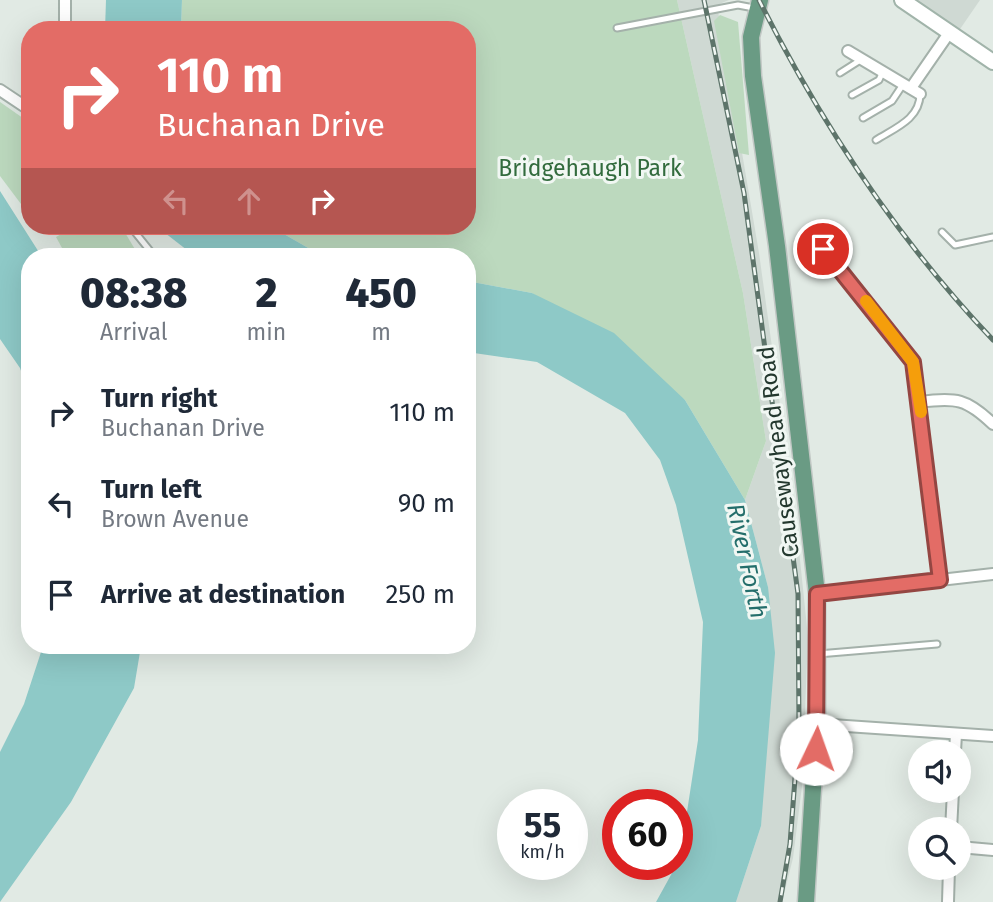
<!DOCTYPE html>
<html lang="en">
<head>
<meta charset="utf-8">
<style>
	body { margin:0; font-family:"Fira Sans",sans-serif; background:#f6f6f7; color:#1f2937; height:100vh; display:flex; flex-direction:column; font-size:26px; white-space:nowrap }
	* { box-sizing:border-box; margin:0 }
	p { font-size:23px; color:#747a83 }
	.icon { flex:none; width:38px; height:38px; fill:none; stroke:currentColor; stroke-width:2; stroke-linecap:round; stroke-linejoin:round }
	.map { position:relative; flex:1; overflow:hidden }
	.sheet { position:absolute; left:21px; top:248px; width:455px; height:406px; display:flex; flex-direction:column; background:#fff; border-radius:28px; box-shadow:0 7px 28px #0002 }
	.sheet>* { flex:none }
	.guide { position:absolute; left:21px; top:21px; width:455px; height:214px; border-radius:28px; box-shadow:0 7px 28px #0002; background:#e36c66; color:#fff; overflow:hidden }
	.buttons { position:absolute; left:908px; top:740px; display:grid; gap:14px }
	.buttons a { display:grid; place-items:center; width:63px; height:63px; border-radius:50%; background:#fff; box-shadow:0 7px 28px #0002; font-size:35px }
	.speed { position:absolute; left:497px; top:789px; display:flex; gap:14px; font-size:35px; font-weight:700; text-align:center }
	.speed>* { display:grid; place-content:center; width:91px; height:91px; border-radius:50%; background:#fff; box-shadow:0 7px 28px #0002; line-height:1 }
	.speed small { font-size:18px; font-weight:400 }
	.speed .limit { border:10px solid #d22; background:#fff; color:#111 }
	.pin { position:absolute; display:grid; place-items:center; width:60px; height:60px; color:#fff; margin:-30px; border:4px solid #fff; border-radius:50%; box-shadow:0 2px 7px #0007 }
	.me { position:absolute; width:77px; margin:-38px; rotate:3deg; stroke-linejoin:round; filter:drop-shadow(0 0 5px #0008) }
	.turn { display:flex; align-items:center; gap:24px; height:147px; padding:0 21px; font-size:32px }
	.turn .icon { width:91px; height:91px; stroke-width:2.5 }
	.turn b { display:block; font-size:49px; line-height:60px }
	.lanes { display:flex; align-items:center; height:66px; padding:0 21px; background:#0003; justify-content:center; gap:35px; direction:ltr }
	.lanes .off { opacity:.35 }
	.eta { display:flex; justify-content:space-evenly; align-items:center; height:119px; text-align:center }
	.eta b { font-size:42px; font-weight:800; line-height:49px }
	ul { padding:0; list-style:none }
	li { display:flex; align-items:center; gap:21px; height:91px; padding:0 21px }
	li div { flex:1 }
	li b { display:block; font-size:26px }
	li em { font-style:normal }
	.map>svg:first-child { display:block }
	.built { fill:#cfd9d3 }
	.green { fill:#bcd9be }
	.water { fill:#8ec9c7 }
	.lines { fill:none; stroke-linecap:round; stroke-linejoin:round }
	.lane-casing { stroke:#a4b1aa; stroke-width:9 }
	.street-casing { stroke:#a4b1aa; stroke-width:14 }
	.secondary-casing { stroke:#a1b4aa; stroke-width:18 }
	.primary-casing { stroke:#c1c7c4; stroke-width:19 }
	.lane { stroke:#fff; stroke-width:5 }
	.street { stroke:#fff; stroke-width:10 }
	.secondary { stroke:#fff; stroke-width:14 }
	.primary { stroke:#6a9b84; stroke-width:16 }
	.rail-casing { stroke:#5d746a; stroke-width:5 }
	.rail { stroke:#f1f7f3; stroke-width:2.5; stroke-dasharray:8; stroke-linecap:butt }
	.route-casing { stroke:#944642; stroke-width:18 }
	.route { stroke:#e36c66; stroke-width:12 }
	.slow { stroke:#f59e0b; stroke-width:12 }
	.labels { text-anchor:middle; stroke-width:6; stroke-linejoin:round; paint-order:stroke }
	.park-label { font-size:23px; fill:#326b3d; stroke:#f1f7f3 }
	.street-label { font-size:23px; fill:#23382e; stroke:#f1f7f3 }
	.water-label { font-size:24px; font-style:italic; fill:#246e6b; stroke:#f1f7f3 }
</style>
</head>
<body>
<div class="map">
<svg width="993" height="902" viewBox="0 0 993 902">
	<rect width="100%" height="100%" fill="#e1eae4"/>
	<g class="built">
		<polygon points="677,0 729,0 717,5 759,253 796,521 808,637 802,786 793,858 782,902 736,902 761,826 768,587 745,500 766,441 743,293"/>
		<polygon points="912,0 980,0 958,32"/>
	</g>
	<g class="green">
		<polygon points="182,0 677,0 743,293 766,441 745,500 685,400 532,293 467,281 467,257 324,257 270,226 467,226 467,30 181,30"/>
		<polygon points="720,15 738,22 749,155 739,153 714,21"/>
		<polygon points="0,102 30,123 30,216 0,176"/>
		<polygon points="76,226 121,226 139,256 67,257 56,237"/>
	</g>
	<g class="water">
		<polygon points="106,0 182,0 181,30 105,30"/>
		<polygon points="0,191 42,257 30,257 30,397 20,368 0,339"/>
		<polygon points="161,226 270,226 324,257 196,257 165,233"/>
		<polygon points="467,281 532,293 614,333 685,400 745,500 768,587 775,653 761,826 736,902 656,902 677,864 681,851 698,740 703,622 676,505 660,460 625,413 537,362 467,352"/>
		<polygon points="43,646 141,646 134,688 71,802 0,902 0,752 24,704"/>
	</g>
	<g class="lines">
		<defs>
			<g id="lane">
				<polyline points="617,28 738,5 754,8"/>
				<polyline points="840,73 862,59"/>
				<polyline points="852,95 879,80 883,71"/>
				<polyline points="863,118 892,101 904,83"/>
				<path d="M876 140C895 128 920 119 920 94"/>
				<polyline points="130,226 155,257"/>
				<polyline points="942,232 955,245 993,237"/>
				<polyline points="818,654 937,644"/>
			</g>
			<g id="street">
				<polyline points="65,0 65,30"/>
				<polyline points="848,51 920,94"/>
				<polyline points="911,88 949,33"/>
				<polyline points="0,90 30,110"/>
				<polyline points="823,249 913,362 940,580"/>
				<path d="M920 402C956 397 967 399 993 424"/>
				<polyline points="817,594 993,574"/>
				<polyline points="817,724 993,736"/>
				<polyline points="955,752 956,734"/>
				<polyline points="951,830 953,791"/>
				<polyline points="959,847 993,850"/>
				<polyline points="948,902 949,868"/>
			</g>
			<polyline id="secondary" points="902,0 993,62"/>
			<polyline id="primary" points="760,0 751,37 753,76 777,246 817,594 817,724 806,902"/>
		</defs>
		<use href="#lane" class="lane-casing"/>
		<use href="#street" class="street-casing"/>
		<use href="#secondary" class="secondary-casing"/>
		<use href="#primary" class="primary-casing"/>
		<use href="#lane" class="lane"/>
		<use href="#street" class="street"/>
		<use href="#secondary" class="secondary"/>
		<use href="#primary" class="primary"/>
		<defs>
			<g id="rail">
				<polyline points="704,0 744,193 798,594 799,726 790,844 780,902"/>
				<path d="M759 0C821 123 898 240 993 340"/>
			</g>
		</defs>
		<use href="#rail" class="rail-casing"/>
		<use href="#rail" class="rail"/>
	</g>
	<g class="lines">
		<defs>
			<polyline id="route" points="816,749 817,594 940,580 913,362 823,249"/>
		</defs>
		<use href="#route" class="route-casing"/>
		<use href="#route" class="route"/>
		<polyline class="slow" points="866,301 913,362 921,412"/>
	</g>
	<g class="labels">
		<g class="park-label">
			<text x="590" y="176">Bridgehaugh Park</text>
		</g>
		<g class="street-label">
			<text transform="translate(778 452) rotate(-97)" y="8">Causewayhead Road</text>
		</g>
		<g class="water-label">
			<text transform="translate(747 561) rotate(78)" y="8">River Forth</text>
		</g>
	</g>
</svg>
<div class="buttons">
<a><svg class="icon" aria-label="sound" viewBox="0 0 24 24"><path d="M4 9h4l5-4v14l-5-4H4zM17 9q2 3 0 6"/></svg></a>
<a><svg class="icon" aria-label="search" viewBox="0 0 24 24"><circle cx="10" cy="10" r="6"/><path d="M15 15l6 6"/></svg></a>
</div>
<div class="speed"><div>55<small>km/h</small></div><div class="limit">60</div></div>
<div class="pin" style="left:823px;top:249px;background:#d93025"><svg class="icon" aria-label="arrive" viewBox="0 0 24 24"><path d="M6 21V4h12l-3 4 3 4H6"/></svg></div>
<svg class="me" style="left:816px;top:749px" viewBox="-20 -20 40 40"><circle r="19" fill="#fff"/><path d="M0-13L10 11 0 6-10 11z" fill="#e36c66"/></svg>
<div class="guide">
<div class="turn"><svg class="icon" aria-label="right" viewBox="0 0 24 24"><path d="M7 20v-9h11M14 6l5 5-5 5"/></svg><div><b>110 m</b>Buchanan Drive</div></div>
<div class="lanes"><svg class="icon off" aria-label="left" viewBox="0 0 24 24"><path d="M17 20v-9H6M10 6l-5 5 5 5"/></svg><svg class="icon off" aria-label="ahead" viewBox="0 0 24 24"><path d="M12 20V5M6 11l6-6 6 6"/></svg><svg class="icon" aria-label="right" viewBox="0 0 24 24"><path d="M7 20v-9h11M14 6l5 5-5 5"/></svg></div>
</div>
<section class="sheet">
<div class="eta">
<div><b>08:38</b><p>Arrival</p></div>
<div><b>2</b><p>min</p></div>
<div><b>450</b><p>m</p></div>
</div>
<ul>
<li><svg class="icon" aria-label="right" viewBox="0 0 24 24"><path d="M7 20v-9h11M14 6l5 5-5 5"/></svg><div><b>Turn right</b><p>Buchanan Drive</p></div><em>110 m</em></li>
<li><svg class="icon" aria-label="left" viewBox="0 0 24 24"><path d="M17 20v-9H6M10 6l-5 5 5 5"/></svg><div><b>Turn left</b><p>Brown Avenue</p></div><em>90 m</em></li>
<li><svg class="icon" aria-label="arrive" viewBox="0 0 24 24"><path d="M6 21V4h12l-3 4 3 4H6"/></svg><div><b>Arrive at destination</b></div><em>250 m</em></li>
</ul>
</section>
</div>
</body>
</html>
